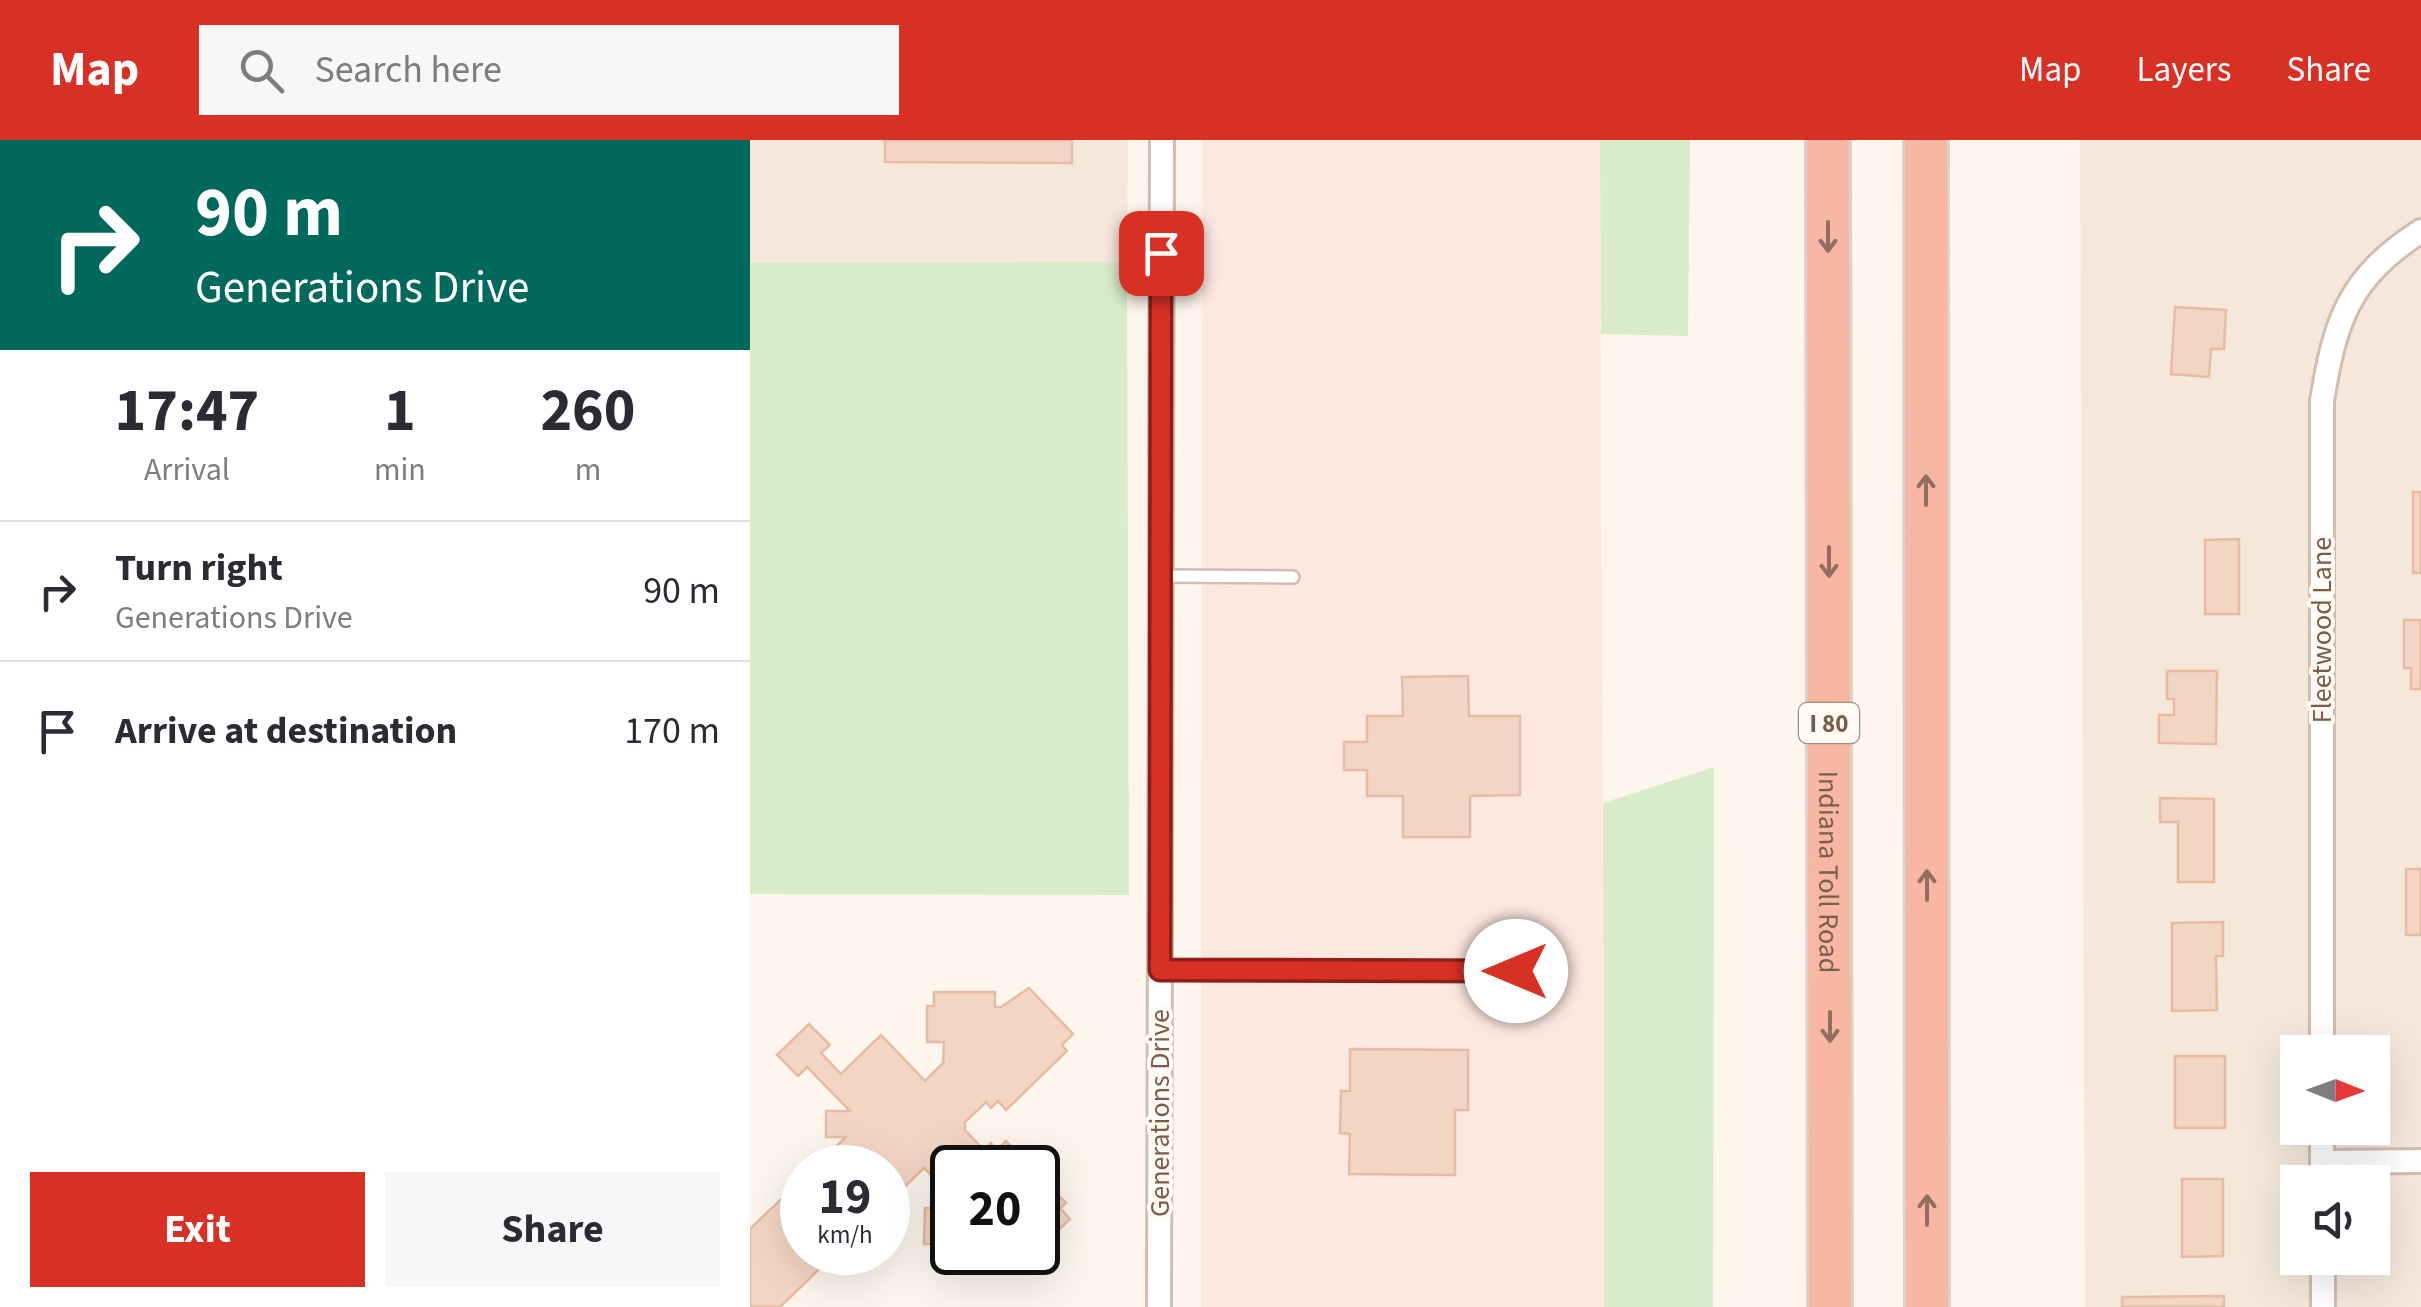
<!DOCTYPE html>
<html lang="en">
<head>
<meta charset="utf-8">
<style>
	body { margin:0; font-family:"Source Sans 3",sans-serif; background:#f7f7f7; color:#2b2b33; height:100vh; display:flex; flex-direction:column; font-size:38px; white-space:nowrap }
	* { box-sizing:border-box; margin:0 }
	p { font-size:32px; color:#7c7c81 }
	.icon { flex:none; width:55px; height:55px; fill:none; stroke:currentColor; stroke-width:2; stroke-linecap:round; stroke-linejoin:round }
	.map { position:relative; flex:1; overflow:hidden }
	.details { display:flex; flex-direction:column; background:#fff; width:750px }
	.details>* { flex:none }
	.banner { background:#00695c; color:#fff; overflow:hidden }
	.needle { width:65px; rotate:91deg }
	.buttons { position:absolute; left:1530px; top:895px; display:grid; gap:20px }
	.buttons a { display:grid; place-items:center; width:110px; height:110px; border-radius:0px; background:#fff; box-shadow:0 10px 40px #0002; font-size:50px }
	.speed { position:absolute; left:30px; top:1005px; display:flex; gap:20px; font-size:50px; font-weight:700; text-align:center }
	.speed>* { display:grid; place-content:center; width:130px; height:130px; border-radius:50%; background:#fff; box-shadow:0 10px 40px #0002; line-height:1 }
	.speed small { font-size:25px; font-weight:400 }
	.speed .limit { border:5px solid #111; border-radius:15px; background:#fff; color:#111 }
	.pin { position:absolute; display:grid; place-items:center; width:85px; height:85px; color:#fff; margin:-42px; border-radius:20px; box-shadow:0 5px 15px #0006 }
	.me { position:absolute; width:110px; margin:-55px; rotate:270deg; stroke-linejoin:round; filter:drop-shadow(0 0 8px #0008) }
	.turn { display:flex; align-items:center; gap:35px; height:210px; padding:0 30px; font-size:45px }
	.turn .icon { width:130px; height:130px; stroke-width:2.5 }
	.turn b { display:block; font-size:70px; line-height:85px }
	.eta { display:flex; justify-content:space-evenly; align-items:center; height:170px; text-align:center }
	.eta b { font-size:60px; font-weight:700; line-height:70px }
	.action { display:flex; gap:20px; margin-top:auto; padding:20px 30px }
	.action a { flex:1; height:115px; border-radius:0px; background:#d93025; color:#fff; font-size:40px; font-weight:700; line-height:115px; text-align:center }
	.action a+a { background:#f7f7f7; color:#2b2b33 }
	ul { padding:0; list-style:none }
	li { display:flex; align-items:center; gap:30px; height:140px; padding:0 30px; border-top:2px solid #e1e1e2 }
	li div { flex:1 }
	li b { display:block; font-size:38px }
	li em { font-style:normal }
	header { display:flex; align-items:center; gap:60px; box-sizing:border-box; height:140px; padding:0 50px; background:#d93025; color:#fff }
	header strong { font-size:48px }
	nav { display:flex; gap:55px; margin-inline-start:auto; font-size:35px }
	.search { width:700px; height:90px; background:#f7f7f7; display:flex; align-items:center; gap:25px; box-sizing:border-box; padding:0 35px; border-radius:0px; color:#7c7c81; font-size:38px }
	main { display:flex; flex:1; min-height:0 }
	.map>svg:first-child { display:block }
	.residential { fill:#f5e8da; fill-rule:evenodd }
	.commercial { fill:#fde8e0 }
	.green { fill:#d8ecc9 }
	.building { fill:#f3d5c3; stroke:#e6bba3; stroke-width:2.5 }
	.lines { fill:none; stroke-linecap:round; stroke-linejoin:round }
	.service-casing { stroke:#d1beb0; stroke-width:16 }
	.minor-casing { stroke:#d1beb0; stroke-width:28 }
	.motorway-casing { stroke:#dad1cd; stroke-width:48 }
	.service { stroke:#fff; stroke-width:11 }
	.minor { stroke:#fff; stroke-width:22 }
	.motorway { stroke:#f7b7a3; stroke-width:42 }
	.oneway { stroke:#936e5e }
	.route-casing { stroke:#8d1f18; stroke-width:25 }
	.route { stroke:#d93025; stroke-width:18 }
	.labels { text-anchor:middle; stroke-width:8; stroke-linejoin:round; paint-order:stroke }
	.shield { fill:#fffaf3; stroke:#a28b7f; stroke-width:2.5 }
	.shield-label { font-size:25px; font-weight:bold; fill:#7a5c4d }
	.street-label { font-size:28px; fill:#7a5c4d; stroke:#fffaf3 }
</style>
</head>
<body>
<header>
<strong>Map</strong>
<div class="search"><svg class="icon" aria-label="search" viewBox="0 0 24 24"><circle cx="10" cy="10" r="6"/><path d="M15 15l6 6"/></svg>Search here</div>
<nav><a>Map</a><a>Layers</a><a>Share</a></nav>
</header>
<main>
<section class="details">
<div class="banner">
<div class="turn"><svg class="icon" aria-label="right" viewBox="0 0 24 24"><path d="M7 20v-9h11M14 6l5 5-5 5"/></svg><div><b>90 m</b>Generations Drive</div></div>
</div>
<div class="eta">
<div><b>17:47</b><p>Arrival</p></div>
<div><b>1</b><p>min</p></div>
<div><b>260</b><p>m</p></div>
</div>
<ul>
<li><svg class="icon" aria-label="right" viewBox="0 0 24 24"><path d="M7 20v-9h11M14 6l5 5-5 5"/></svg><div><b>Turn right</b><p>Generations Drive</p></div><em>90 m</em></li>
<li><svg class="icon" aria-label="arrive" viewBox="0 0 24 24"><path d="M6 21V4h12l-3 4 3 4H6"/></svg><div><b>Arrive at destination</b></div><em>170 m</em></li>
</ul>
<div class="action"><a>Exit</a><a>Share</a></div>
</section>
<div class="map">
<svg width="1671" height="1167" viewBox="0 0 1671 1167">
	<rect width="100%" height="100%" fill="#fdf6ec"/>
	<g class="residential">
		<polygon points="0,0 378,0 377,122 0,123"/>
		<path d="M1330 0H1671V1167H1335ZM1548 912H1622V988H1548ZM1548 1042H1622V1118H1548Z"/>
	</g>
	<polygon class="commercial" points="452,0 850,0 854,1167 451,1167"/>
	<g class="green">
		<polygon points="850,0 940,0 938,196 851,194"/>
		<polygon points="377,122 379,755 0,754 0,123"/>
		<polygon points="964,627 963,1167 854,1167 853,663"/>
	</g>
	<g class="building">
		<polygon points="135,0 322,0 322,23 135,22"/>
		<polygon points="1425,167 1476,170 1474,209 1461,209 1459,237 1421,234"/>
		<rect x="1663" y="352" width="8" height="81"/>
		<polygon points="1489,399 1489,474 1455,474 1455,400"/>
		<polygon points="1654,480 1671,480 1671,549 1661,549 1661,528 1654,528"/>
		<polygon points="1417,531 1467,531 1466,604 1409,603 1409,575 1424,575 1424,559 1417,559"/>
		<polygon points="718,536 719,576 770,576 770,655 720,656 720,697 653,697 653,656 617,656 617,630 594,630 594,602 617,602 617,576 653,576 652,537"/>
		<polygon points="1410,658 1464,659 1464,742 1428,742 1428,682 1410,682"/>
		<rect x="1656" y="729" width="15" height="66"/>
		<polygon points="1473,782 1473,816 1466,816 1467,870 1422,871 1422,783"/>
		<polygon points="279,848 323,894 312,905 317,911 256,970 248,961 241,968 236,962 215,982 215,990 234,1010 241,1003 247,1010 256,1001 282,1028 202,1028 202,1112 242,1112 242,1119 182,1118 182,1104 174,1104 175,1068 192,1068 192,1046 174,1028 138,1063 138,1028 64,1028 96,997 76,997 76,971 100,971 57,927 48,936 27,915 59,884 80,905 71,913 91,934 131,895 175,941 193,923 194,902 177,902 177,866 184,866 184,852 245,852 245,867 251,867"/>
		<polygon points="600,909 718,910 718,970 705,970 705,1035 599,1034 600,994 590,993 591,951 600,951"/>
		<rect x="1425" y="916" width="50" height="72"/>
		<polygon points="288,1034 316,1063 310,1068 320,1079 288,1111"/>
		<polygon points="52,1039 52,1112 87,1112 30,1167 0,1167 0,1089"/>
		<polygon points="1432,1039 1473,1039 1473,1116 1432,1117"/>
		<polygon points="1474,1156 1474,1167 1372,1167 1372,1157"/>
	</g>
	<g class="lines">
		<defs>
			<g id="service">
				<polyline points="410,436 543,437"/>
				<polyline points="410,830 766,831"/>
			</g>
			<g id="minor">
				<path d="M1572 912V261C1585 181 1598 138 1671 91"/>
				<polyline points="1572,988 1572,1042"/>
				<polyline points="1572,1022 1671,1021"/>
				<polyline points="1573,1118 1573,1167"/>
				<polyline points="409,1167 412,0"/>
			</g>
			<g id="motorway">
				<path id="s1" d="M1078 0 1080 1167"/>
				<polyline points="1176,0 1177,1167"/>
			</g>
		</defs>
		<use href="#service" class="service-casing"/>
		<use href="#minor" class="minor-casing"/>
		<use href="#motorway" class="motorway-casing"/>
		<use href="#service" class="service"/>
		<use href="#minor" class="minor"/>
		<use href="#motorway" class="motorway"/>
	</g>
	<defs><path id="oneway-shaft" d="M-6 0H5M1.5-3L5.5 0L1.5 3" fill="none" stroke-width="1.6" stroke-linecap="round" stroke-linejoin="round" transform="scale(2.5)"/></defs>
	<g class="oneway">
		<use href="#oneway-shaft" transform="translate(1078 97) rotate(90)"/>
		<use href="#oneway-shaft" transform="translate(1176 350) rotate(-90)"/>
		<use href="#oneway-shaft" transform="translate(1079 422) rotate(90)"/>
		<use href="#oneway-shaft" transform="translate(1177 745) rotate(-90)"/>
		<use href="#oneway-shaft" transform="translate(1080 887) rotate(90)"/>
		<use href="#oneway-shaft" transform="translate(1177 1070) rotate(-90)"/>
	</g>
	<g class="lines">
		<defs>
			<polyline id="route" points="411,113 410,830 766,831"/>
		</defs>
		<use href="#route" class="route-casing"/>
		<use href="#route" class="route"/>
	</g>
	<g class="labels">
		<rect class="shield" x="1049" y="563" width="60" height="40" rx="8"/>
		<g class="shield-label">
			<text x="1079" y="592">I 80</text>
		</g>
		<g class="street-label">
			<text transform="translate(1571 490) rotate(-90)" y="10">Fleetwood Lane</text>
			<text dy="10" stroke="none"><textPath href="#s1" startOffset="732">Indiana Toll Road</textPath></text>
			<text transform="translate(409 973) rotate(-90)" y="10">Generations Drive</text>
		</g>
	</g>
</svg>
<div class="buttons">
<a><svg class="needle" viewBox="-14 -14 28 28"><path d="M0-13l5 13h-10z" fill="#e53935"/><path d="M0 13l5-13h-10z" fill="#7c7c81"/></svg></a>
<a><svg class="icon" aria-label="sound" viewBox="0 0 24 24"><path d="M4 9h4l5-4v14l-5-4H4zM17 9q2 3 0 6"/></svg></a>
</div>
<div class="speed"><div>19<small>km/h</small></div><div class="limit">20</div></div>
<div class="pin" style="left:411px;top:113px;background:#d93025"><svg class="icon" aria-label="arrive" viewBox="0 0 24 24"><path d="M6 21V4h12l-3 4 3 4H6"/></svg></div>
<svg class="me" style="left:766px;top:831px" viewBox="-20 -20 40 40"><circle r="19" fill="#fff"/><path d="M0-13L10 11 0 6-10 11z" fill="#d93025"/></svg>
</div>
</main>
</body>
</html>
